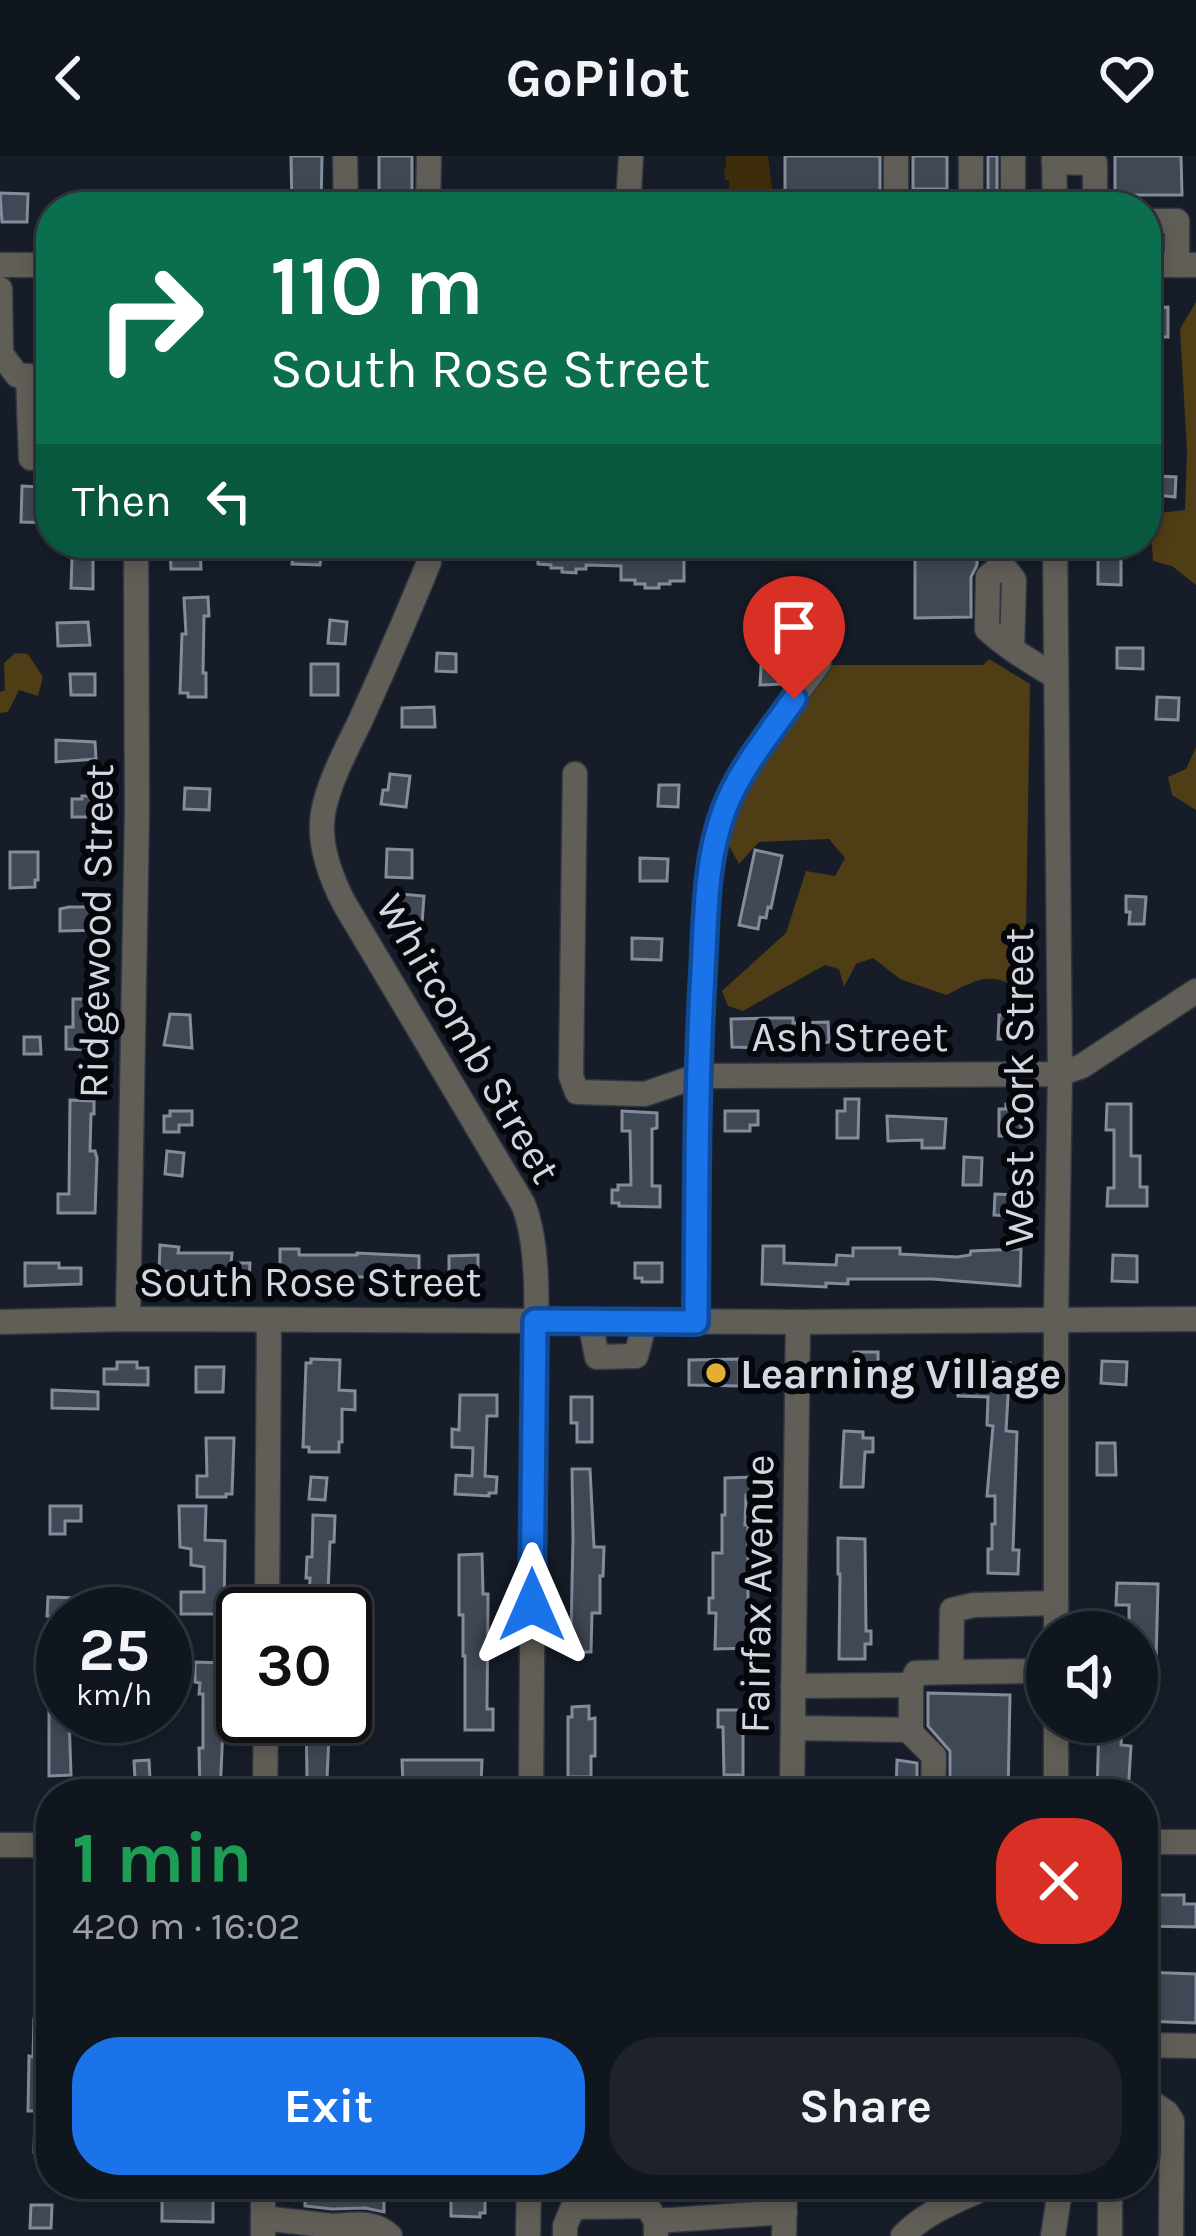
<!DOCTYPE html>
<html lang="en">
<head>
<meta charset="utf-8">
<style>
	body { margin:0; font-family:Karla,sans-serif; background:#1e232b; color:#f1f3f6; height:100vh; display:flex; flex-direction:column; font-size:45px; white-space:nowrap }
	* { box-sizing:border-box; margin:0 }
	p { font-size:39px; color:#9c9fa4 }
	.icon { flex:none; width:66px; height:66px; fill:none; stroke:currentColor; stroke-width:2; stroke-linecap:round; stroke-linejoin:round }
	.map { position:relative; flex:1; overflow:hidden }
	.panel { position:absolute; left:36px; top:1623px; width:1122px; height:420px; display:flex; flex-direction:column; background:#10161e; border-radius:48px; box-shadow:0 6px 18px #0003,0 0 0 3px #30353c }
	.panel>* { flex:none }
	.banner { position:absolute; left:36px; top:36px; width:1125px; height:366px; border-radius:48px; box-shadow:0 6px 18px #0003,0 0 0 3px #30353c; background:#0b6e4f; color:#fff; overflow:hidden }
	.buttons { position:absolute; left:1026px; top:1455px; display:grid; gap:24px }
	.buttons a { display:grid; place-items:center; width:132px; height:132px; border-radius:50%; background:#10161e; box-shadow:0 6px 18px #0003,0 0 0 3px #30353c; font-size:60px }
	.speed { position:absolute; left:36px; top:1431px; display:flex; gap:24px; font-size:60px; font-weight:700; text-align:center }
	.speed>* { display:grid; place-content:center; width:156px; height:156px; border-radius:50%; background:#10161e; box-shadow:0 6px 18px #0003,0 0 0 3px #30353c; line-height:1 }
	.speed small { font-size:30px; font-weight:400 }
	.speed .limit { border:6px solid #111; border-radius:18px; background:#fff; color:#111 }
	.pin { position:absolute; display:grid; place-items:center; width:102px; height:102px; color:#fff; margin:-123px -51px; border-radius:50% 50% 50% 0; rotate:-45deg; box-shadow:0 0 12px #0007 }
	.pin .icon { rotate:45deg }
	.me { position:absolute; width:132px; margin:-66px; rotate:0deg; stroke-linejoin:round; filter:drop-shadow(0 0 9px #0008) }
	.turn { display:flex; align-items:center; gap:42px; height:252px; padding:0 36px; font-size:54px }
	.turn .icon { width:156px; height:156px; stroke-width:2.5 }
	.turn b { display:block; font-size:84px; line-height:102px }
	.then { display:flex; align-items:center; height:114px; padding:0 36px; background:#0003; gap:24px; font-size:45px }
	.round { display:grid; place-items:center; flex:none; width:126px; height:126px; border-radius:48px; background:#1e232b }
	.overview { display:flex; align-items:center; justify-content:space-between; height:204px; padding:0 36px }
	h1 { font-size:72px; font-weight:700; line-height:90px; color:#1e9e55 }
	.button { display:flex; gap:24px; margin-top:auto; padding:24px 36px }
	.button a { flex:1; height:138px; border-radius:48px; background:#1a73e8; color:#fff; font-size:48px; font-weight:700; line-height:138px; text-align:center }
	.button a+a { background:#1e232b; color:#f1f3f6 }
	header { display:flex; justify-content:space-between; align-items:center; height:156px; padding:0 36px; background:#10161e; font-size:54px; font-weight:700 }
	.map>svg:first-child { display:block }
	.green { fill:#3d2d0a }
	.forest { fill:#4f3d15 }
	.building { fill:#404856; stroke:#838c9b; stroke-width:3 }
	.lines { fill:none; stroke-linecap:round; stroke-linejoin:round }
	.minor-casing { stroke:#303742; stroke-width:27 }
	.minor { stroke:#615e57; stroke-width:24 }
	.route-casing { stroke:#114b97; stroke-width:30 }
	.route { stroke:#1a73e8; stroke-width:21 }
	.poi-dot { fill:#e2ae34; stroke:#05070c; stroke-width:4.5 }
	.labels { text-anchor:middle; stroke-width:12; stroke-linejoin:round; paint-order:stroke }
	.street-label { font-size:42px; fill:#d3d7df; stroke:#05070c }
	.poi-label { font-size:42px; font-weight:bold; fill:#d3d7df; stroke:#05070c; text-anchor:start }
</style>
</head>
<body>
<header><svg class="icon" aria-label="back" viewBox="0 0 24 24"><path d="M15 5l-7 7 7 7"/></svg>GoPilot<svg class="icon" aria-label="heart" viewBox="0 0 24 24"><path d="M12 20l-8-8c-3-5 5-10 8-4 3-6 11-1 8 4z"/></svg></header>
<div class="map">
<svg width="1196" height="2080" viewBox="0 0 1196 2080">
	<rect width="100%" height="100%" fill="#161d28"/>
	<polygon class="green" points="726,0 768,0 772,33 755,33 755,48 771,51 728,51 729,24 725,24 724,14 726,13"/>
	<g class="forest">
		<polygon points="1196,146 1196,429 1172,410 1153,405 1150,358 1185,354 1187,295 1180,173"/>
		<polygon points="15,497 28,498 43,521 38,540 19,534 8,556 0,557 0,536 5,534 4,507"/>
		<path d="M989 503 1030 528 1025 835C989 815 981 822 946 839L900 823 873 802 856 808 844 831 839 813 825 809 743 855 728 850 722 835 786 777 806 715 835 720 845 702 829 683 759 686 739 708 725 682 732 649 826 509H983Z"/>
		<polygon points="1196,591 1196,654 1172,639 1168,621 1186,613"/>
	</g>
	<g class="building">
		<polygon points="291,0 322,0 321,51 292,51"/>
		<rect x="379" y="0" width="33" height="51"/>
		<rect x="785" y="0" width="95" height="51"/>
		<rect x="913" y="0" width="34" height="33"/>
		<rect x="988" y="0" width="9" height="51"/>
		<polygon points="1115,0 1181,0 1182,39 1115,39"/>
		<polygon points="694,35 696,51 673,51 672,38"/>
		<rect x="106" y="36" width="24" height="15"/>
		<polygon points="0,37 28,38 27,66 2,66"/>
		<polygon points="1168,151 1168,181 1152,181 1151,152"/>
		<polygon points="1157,320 1176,321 1175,341 1156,339"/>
		<polygon points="22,330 41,331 40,342 51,343 51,367 21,366"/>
		<polygon points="78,387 93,387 93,433 71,432 72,402 77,402"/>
		<polygon points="295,387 323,387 320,409 292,408"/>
		<polygon points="538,387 684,387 684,425 670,425 670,428 659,428 659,432 645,432 645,428 635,428 635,424 621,424 621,410 586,409 586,413 576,413 576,417 562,416 562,412 551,412 551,409 538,408"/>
		<polygon points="200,390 201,413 171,413 170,391"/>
		<polygon points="977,392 977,409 971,421 971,461 915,462 915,393"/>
		<polygon points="1098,402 1121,402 1121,429 1098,428"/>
		<polygon points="208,441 209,460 204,460 203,517 206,517 206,541 188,541 188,537 180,537 182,478 186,478 184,442"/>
		<polygon points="768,461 789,461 790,480 782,481 782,507 789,507 789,520 783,528 760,529 763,477 769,477"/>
		<polygon points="330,464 347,466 345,488 328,487"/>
		<polygon points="88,466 90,489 58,490 57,467"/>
		<polygon points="1117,492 1143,492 1143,513 1117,512"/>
		<polygon points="437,497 456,498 456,516 436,515"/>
		<rect x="311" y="508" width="27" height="31"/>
		<polygon points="70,518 95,518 95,539 71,539"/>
		<polygon points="1157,541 1179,542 1178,564 1156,563"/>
		<polygon points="434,551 435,571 402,571 402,552"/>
		<polygon points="56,584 95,586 96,603 56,606"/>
		<polygon points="390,618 410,620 406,651 381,648 383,634 388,634"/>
		<polygon points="659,629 679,629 678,651 658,650"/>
		<polygon points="185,632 210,633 209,654 184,653"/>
		<polygon points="82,640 100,640 100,646 104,646 104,661 72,661 72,643 82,643"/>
		<polygon points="387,693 412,694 412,722 386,721"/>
		<polygon points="755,694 782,700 771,752 768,751 766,762 760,761 758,773 739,769"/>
		<polygon points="10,696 38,696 38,724 35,724 35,731 10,732"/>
		<polygon points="640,702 668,703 667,725 640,725"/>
		<polygon points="401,738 424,740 422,768 399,766"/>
		<polygon points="1126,740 1146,741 1144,768 1129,768 1130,756 1126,756"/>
		<polygon points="69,751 104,751 104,774 60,775 60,753"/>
		<polygon points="632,782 662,783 661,804 632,803"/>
		<polygon points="73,843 88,843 87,872 96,872 96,894 66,893 66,871 73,871"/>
		<polygon points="170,858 190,859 192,892 164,889"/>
		<polygon points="999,859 1019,859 1021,883 998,883"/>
		<polygon points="774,862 793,862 793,867 828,866 829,886 792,889 792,893 732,891 731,863"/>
		<polygon points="24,881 40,881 41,898 24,898"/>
		<polygon points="845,943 859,943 858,982 837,982 837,955 845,955"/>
		<polygon points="70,944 94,945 94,958 91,958 90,995 95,995 97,1002 95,1057 58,1057 58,1038 69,1038"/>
		<polygon points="1006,948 1021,948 1021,980 999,980 999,953 1006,953"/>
		<polygon points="1107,948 1131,948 1131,1000 1140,1000 1140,1031 1147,1031 1147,1050 1107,1050 1108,1032 1114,1032 1114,974 1106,974"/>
		<polygon points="170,955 192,955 192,969 179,969 179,976 164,976 164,960 170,960"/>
		<polygon points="622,955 657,957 657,972 652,973 652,1030 660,1030 660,1051 619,1050 619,1047 612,1047 612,1034 618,1034 618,1029 631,1029 630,975 622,975"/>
		<polygon points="725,955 758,955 758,969 750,969 750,975 725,975"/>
		<polygon points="887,960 946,963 944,992 922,992 922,984 888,985"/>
		<polygon points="167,995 184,997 182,1020 165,1018"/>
		<polygon points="964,1001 982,1002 981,1029 963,1029"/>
		<polygon points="995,1038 1016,1039 1015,1060 994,1059"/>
		<polygon points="160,1089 179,1091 178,1097 232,1097 231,1107 250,1107 249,1126 228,1126 228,1122 195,1121 195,1116 159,1115"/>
		<polygon points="763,1090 784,1090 784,1107 836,1109 837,1099 853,1100 853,1092 900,1092 900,1098 957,1101 970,1099 971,1095 1021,1093 1020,1130 932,1123 848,1123 848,1128 826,1127 826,1131 762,1128"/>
		<polygon points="280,1093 299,1093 299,1099 357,1099 357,1097 419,1100 419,1121 280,1121"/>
		<polygon points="478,1099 478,1121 449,1121 449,1100"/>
		<polygon points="1113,1099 1137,1100 1137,1126 1112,1125"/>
		<polygon points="25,1107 59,1107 59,1112 81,1112 81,1128 25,1130"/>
		<polygon points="635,1107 662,1107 662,1126 642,1126 642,1122 635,1122"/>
		<polygon points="854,1196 878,1196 878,1221 853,1221"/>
		<polygon points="311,1203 340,1204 339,1234 355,1235 355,1254 342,1253 342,1286 339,1286 339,1296 309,1296 309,1291 303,1291 306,1207 311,1207"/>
		<polygon points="739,1203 739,1230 689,1229 689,1204"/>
		<polygon points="1102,1205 1127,1206 1126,1229 1101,1227"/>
		<polygon points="117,1206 137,1206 137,1212 148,1212 148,1229 104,1228 104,1213 117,1213"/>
		<polygon points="984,1206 1010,1207 1006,1275 1017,1276 1013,1394 1019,1394 1018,1418 988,1417 988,1393 992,1393 992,1368 995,1368 995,1340 987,1340 993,1270 987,1269 988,1241 958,1240 959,1211 984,1212"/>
		<polygon points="196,1211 224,1211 223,1236 196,1236"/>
		<polygon points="52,1234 98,1236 98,1253 52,1252"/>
		<polygon points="460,1239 497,1239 497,1260 487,1260 485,1320 497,1321 496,1337 489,1337 489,1340 455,1338 456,1319 472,1320 473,1292 452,1291 452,1273 459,1274"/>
		<polygon points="571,1241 592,1241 592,1286 577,1286 577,1267 571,1267"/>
		<polygon points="844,1275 863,1276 863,1282 873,1282 873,1296 865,1296 863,1331 841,1331"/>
		<polygon points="206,1282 234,1282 232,1338 226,1338 226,1341 197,1341 197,1320 207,1320"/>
		<polygon points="1097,1287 1115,1287 1116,1319 1097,1319"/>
		<polygon points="572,1313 590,1313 594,1391 604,1391 603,1420 600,1420 600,1457 592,1457 591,1496 568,1496 568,1476 571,1477 573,1382"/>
		<polygon points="311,1321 327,1322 325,1344 309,1343"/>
		<polygon points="754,1321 754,1339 746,1339 745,1369 748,1369 748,1475 753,1475 753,1492 715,1493 716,1457 709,1457 709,1442 713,1442 713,1397 722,1397 722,1359 725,1359 725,1322"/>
		<polygon points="50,1350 81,1350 81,1365 65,1365 65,1378 50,1378"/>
		<polygon points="179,1350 206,1350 205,1384 225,1385 224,1458 181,1458 181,1436 204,1436 204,1411 191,1409 191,1393 180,1391"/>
		<polygon points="313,1359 335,1360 334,1386 330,1386 328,1437 337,1438 335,1458 308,1458 310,1422 306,1422 307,1401 312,1401"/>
		<polygon points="838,1382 865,1383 866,1475 871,1475 871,1488 865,1488 865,1503 839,1503 840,1418 838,1418"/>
		<polygon points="482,1398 483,1438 488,1438 488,1444 487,1553 493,1553 493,1574 465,1574 465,1500 463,1500 463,1459 459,1459 459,1399"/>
		<polygon points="1117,1427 1158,1428 1156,1507 1137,1506 1137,1476 1129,1476 1129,1449 1116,1449"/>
		<polygon points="48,1441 77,1442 76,1458 63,1458 63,1461 47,1460"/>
		<rect x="165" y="1500" width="17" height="16"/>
		<polygon points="195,1506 226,1507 220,1638 200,1638 199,1592 203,1592 203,1538 199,1538 200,1527 195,1526"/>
		<polygon points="49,1517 63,1517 63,1560 69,1560 71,1619 49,1620"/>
		<polygon points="928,1537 1010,1539 1008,1638 950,1638 950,1595 928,1570"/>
		<polygon points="589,1550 589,1563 595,1562 595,1600 591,1600 591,1621 568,1621 568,1561 572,1561 572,1551"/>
		<polygon points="718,1554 746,1554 746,1571 743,1571 743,1619 724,1619 723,1571 718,1571"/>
		<polygon points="306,1560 330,1560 327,1622 307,1622"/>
		<polygon points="1099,1566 1122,1566 1121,1589 1131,1590 1128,1638 1097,1638"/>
		<polygon points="149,1604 150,1622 135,1623 134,1605"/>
		<polygon points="402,1604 482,1604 481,1630 403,1630"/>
		<polygon points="897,1604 917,1607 917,1638 896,1638"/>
		<polygon points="1159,1739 1184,1739 1184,1748 1196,1748 1196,1771 1143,1770 1143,1749 1159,1749"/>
		<polygon points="1143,1816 1196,1818 1196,1867 1143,1865"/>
		<polygon points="34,1863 51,1864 51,1996 34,1996 35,1955 28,1955 29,1900 33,1901"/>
		<polygon points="185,2028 200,2028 200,2042 213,2043 213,2066 162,2065 162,2042 184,2042"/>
		<polygon points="305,2036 384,2037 384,2056 365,2052 332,2053 305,2050"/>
		<polygon points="451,2038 480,2038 480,2041 485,2041 485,2057 480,2057 480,2061 451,2060"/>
		<polygon points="31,2049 52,2049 51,2072 30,2072"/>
	</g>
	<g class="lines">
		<defs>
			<g id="minor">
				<polyline points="345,0 346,51"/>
				<polyline points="1013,0 1013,51"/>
				<polyline points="1054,0 1055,51"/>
				<polyline points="1054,6 1095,7 1095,51"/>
				<polyline points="428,51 429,0"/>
				<polyline points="628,51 631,0"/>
				<polyline points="896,51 896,0"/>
				<polyline points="971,51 971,0"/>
				<polyline points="1146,65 1177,65 1177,109"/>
				<polyline points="0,109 51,109"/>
				<polyline points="1146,109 1196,109"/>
				<polyline points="0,133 1,198 17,219 47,222 51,218"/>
				<polyline points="28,220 31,302"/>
				<polyline points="1055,387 1060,918 1056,1163 1056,1476"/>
				<path d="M429 406C408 458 385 510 362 561 348 591 329 624 323 657 318 688 330 720 344 747L523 1048C543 1096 535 1186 534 1240 533 1373 532 1505 531 1638"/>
				<path d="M1012 493 1014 424 1007 415 996 414 988 421 987 473C1007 492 1032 506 1056 521"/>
				<polyline points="575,618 571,920 577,936 645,938 697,920 1060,918 1082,910 1196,835"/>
				<polyline points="128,1163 137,656 136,387"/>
				<polyline points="0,1166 128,1163 798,1166 1196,1163"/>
				<polyline points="590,1166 597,1201 636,1200 645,1166"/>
				<path d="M696 1166C697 1050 696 933 703 817 706 762 705 706 724 654 742 606 789 550 819 507"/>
				<polyline points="267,1458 269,1164"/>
				<polyline points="1047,1515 951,1516 952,1454 974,1449 1056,1447"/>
				<polyline points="793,1530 911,1529"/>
				<polyline points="1056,1566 1056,1638"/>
				<polyline points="793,1572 911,1574"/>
				<polyline points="265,1638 266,1560"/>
				<polyline points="792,1638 798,1166"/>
				<polyline points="933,1638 934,1600 911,1577 911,1529 916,1517 951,1516"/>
				<polyline points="1143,1686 1196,1686"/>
				<polyline points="0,1689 51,1689"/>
				<polyline points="1143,1894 1149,1889 1196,1890"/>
				<polyline points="1143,1941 1166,1956 1172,1965 1171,2080"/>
				<polyline points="533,2028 627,2028"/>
				<polyline points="1110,2028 1110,2080"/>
				<polyline points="263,2062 332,2070 337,2074 337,2080"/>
				<polyline points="656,2065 785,2056"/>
				<path d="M332 2070C353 2069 374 2064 390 2080"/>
				<polyline points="263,2080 263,2028"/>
				<polyline points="528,2080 529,2028"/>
				<polyline points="565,2080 565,2070 573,2051 647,2050 656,2065 656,2080"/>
				<polyline points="784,2080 785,2028"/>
				<path d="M903 2080C927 2054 962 2043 993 2028"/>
				<polyline points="1053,2080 1061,2028"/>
			</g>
		</defs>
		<use href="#minor" class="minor-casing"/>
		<use href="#minor" class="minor"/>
	</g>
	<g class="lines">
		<defs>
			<path id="route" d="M532 1449 535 1165 696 1166C697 1049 696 933 703 816 706 761 705 704 725 652 740 613 770 577 794 543"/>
		</defs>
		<use href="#route" class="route-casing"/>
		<use href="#route" class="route"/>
	</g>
	<circle class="poi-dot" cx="716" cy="1217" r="12"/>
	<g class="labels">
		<g class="street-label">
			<text transform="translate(95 775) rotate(-89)" y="15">Ridgewood Street</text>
			<text x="850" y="895">Ash Street</text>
			<text transform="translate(469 882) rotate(60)" y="15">Whitcomb Street</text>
			<text transform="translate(1018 931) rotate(-90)" y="15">West Cork Street</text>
			<text x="310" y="1140">South Rose Street</text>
			<text transform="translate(756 1438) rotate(-89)" y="15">Fairfax Avenue</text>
		</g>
		<g class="poi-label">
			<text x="740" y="1232">Learning Village</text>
		</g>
	</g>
</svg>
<div class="buttons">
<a><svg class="icon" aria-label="sound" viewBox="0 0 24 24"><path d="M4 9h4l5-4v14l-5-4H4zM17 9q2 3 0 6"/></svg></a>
</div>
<div class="speed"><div>25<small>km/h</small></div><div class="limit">30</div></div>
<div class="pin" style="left:794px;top:543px;background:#d93025"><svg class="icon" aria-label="arrive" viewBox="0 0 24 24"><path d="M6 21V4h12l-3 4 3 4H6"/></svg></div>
<svg class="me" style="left:532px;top:1449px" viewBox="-20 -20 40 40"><path d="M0-17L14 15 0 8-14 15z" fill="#1a73e8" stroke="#fff" stroke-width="4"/></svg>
<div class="banner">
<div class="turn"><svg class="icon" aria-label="right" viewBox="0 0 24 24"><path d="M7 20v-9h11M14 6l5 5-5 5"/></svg><div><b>110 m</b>South Rose Street</div></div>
<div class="then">Then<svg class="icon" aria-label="left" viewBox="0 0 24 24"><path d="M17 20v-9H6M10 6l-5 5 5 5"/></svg></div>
</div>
<section class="panel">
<div class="overview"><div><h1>1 min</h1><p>420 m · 16:02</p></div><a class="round" style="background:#d93025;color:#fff"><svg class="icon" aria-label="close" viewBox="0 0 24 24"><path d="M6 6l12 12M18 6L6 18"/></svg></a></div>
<div class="button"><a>Exit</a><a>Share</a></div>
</section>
</div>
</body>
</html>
